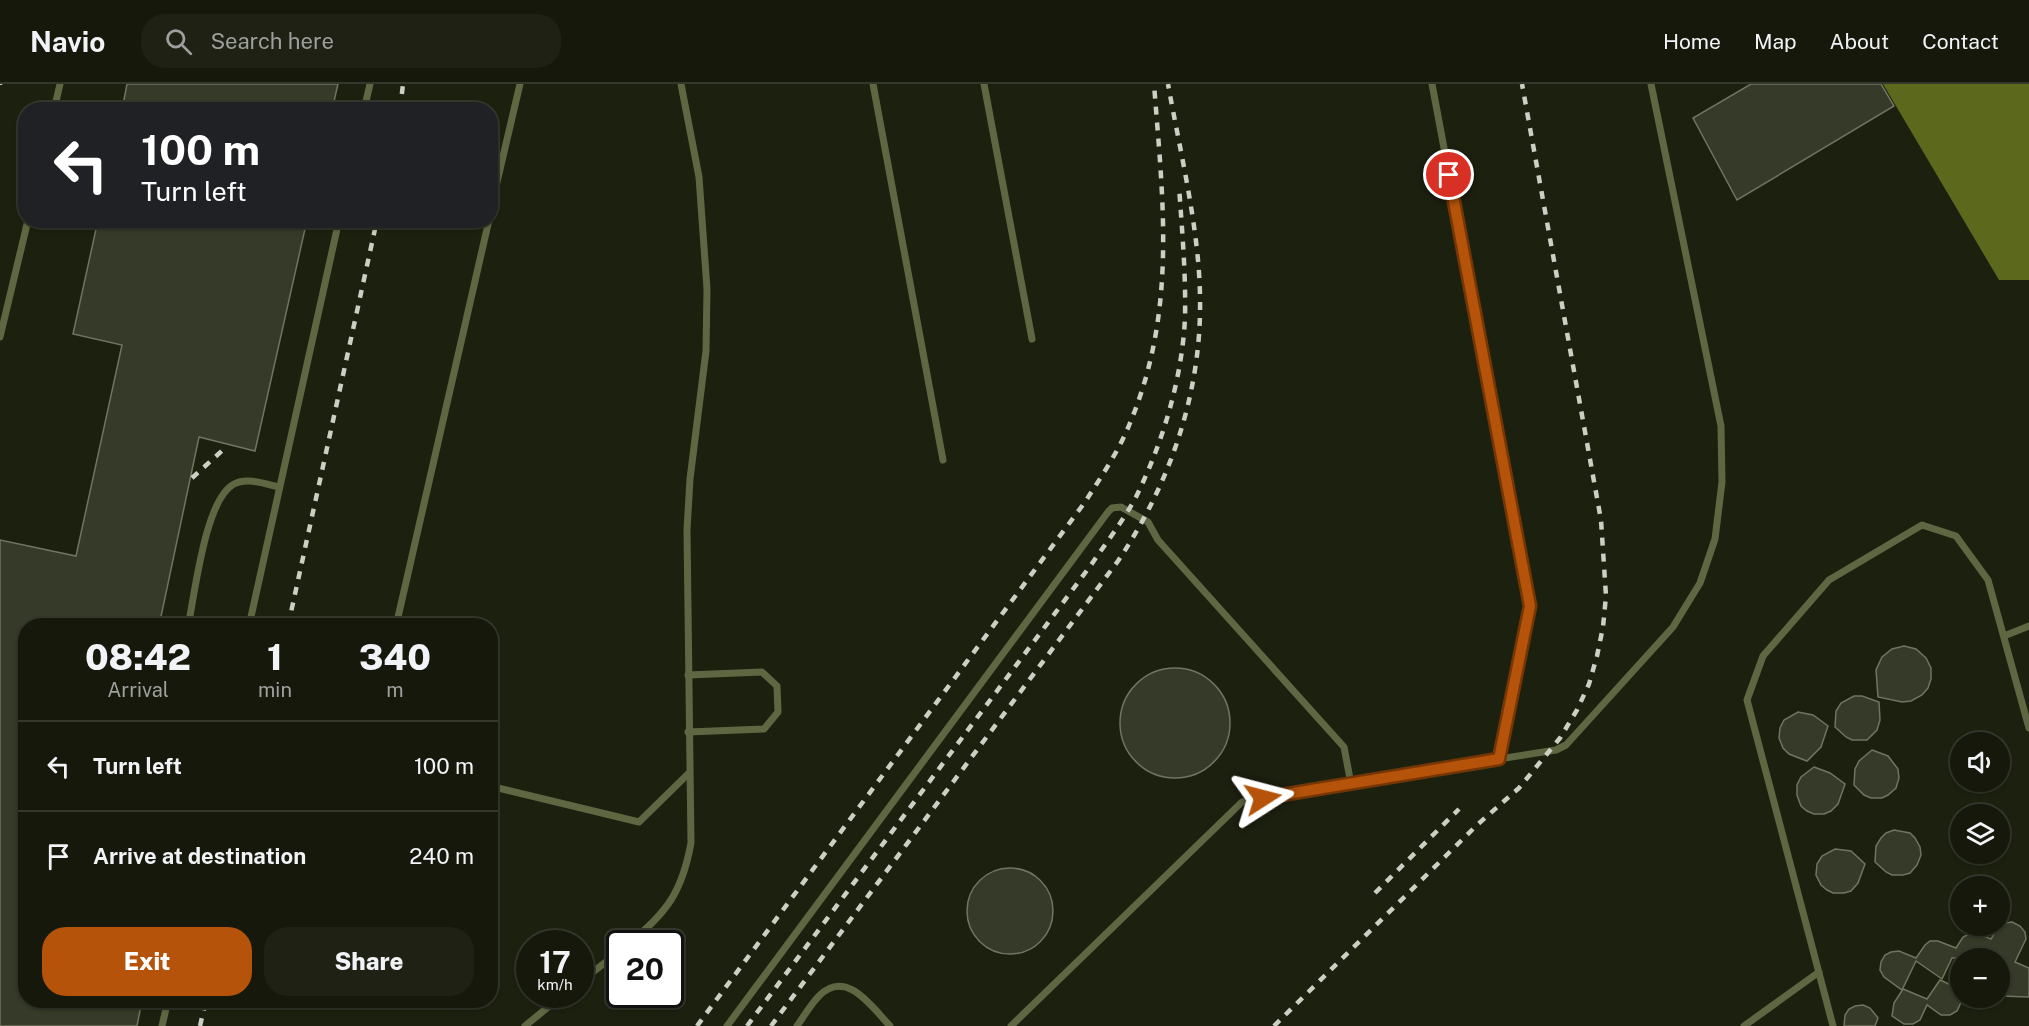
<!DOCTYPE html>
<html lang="en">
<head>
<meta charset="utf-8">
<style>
	body { margin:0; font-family:"Public Sans",sans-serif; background:#1e2114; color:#f1f3f6; height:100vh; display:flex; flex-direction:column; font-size:22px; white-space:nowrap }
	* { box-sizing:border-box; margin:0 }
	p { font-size:20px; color:#9da09d }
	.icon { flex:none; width:33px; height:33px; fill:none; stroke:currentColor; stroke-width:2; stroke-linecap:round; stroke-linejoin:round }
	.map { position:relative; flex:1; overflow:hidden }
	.details { position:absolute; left:18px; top:534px; width:480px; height:390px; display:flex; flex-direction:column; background:#15180b; border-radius:24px; box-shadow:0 2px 4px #0004,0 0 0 2px #34372c }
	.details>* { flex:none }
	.hud { position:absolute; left:18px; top:18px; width:480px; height:126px; border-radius:24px; box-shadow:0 2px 4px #0004,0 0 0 2px #34372c; background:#202124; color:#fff; overflow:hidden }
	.fabs { position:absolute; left:1950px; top:648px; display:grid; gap:12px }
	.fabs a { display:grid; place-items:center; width:60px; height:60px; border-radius:50%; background:#15180b; box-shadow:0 2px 4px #0004,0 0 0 2px #34372c; font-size:30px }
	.speed { position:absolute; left:516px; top:846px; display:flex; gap:12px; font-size:30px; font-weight:700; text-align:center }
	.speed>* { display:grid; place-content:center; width:78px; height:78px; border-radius:50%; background:#15180b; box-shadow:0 2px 4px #0004,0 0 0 2px #34372c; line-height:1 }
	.speed small { font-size:15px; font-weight:400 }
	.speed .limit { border:3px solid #111; border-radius:9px; background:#fff; color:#111 }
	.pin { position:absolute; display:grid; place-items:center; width:51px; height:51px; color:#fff; margin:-26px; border:3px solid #fff; border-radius:50%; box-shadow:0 2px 6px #0007 }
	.me { position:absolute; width:66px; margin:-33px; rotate:81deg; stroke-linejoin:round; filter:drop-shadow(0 0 4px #0008) }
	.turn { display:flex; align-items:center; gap:21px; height:126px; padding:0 24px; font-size:27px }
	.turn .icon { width:78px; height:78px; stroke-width:2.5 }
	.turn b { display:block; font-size:42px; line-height:51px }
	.eta { display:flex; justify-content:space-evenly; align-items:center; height:102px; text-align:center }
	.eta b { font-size:36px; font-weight:800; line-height:42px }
	.action { display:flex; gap:12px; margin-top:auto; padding:12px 24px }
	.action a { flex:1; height:69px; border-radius:24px; background:#b45309; color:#fff; font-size:24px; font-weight:800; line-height:69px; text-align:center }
	.action a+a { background:#1e2114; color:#f1f3f6 }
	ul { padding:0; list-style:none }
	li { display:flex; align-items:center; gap:18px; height:90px; padding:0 24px; border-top:2px solid #34372c }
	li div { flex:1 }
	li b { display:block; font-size:22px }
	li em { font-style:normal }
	header { display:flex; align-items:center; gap:36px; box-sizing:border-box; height:84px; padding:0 30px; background:#15180b; border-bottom:2px solid #34372c }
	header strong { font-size:28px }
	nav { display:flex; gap:33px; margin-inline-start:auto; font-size:21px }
	.search { width:420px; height:54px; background:#1e2114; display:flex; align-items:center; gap:15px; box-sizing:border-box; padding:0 21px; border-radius:24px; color:#9da09d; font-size:22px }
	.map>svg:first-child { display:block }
	.water { fill:#5c681b }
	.building { fill:#363a28; stroke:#707460; stroke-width:1.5 }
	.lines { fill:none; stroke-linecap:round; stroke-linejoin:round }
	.lane { stroke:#5f6742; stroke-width:7 }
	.rail { stroke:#cccfc3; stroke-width:4.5; stroke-dasharray:8 8; stroke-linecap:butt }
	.route-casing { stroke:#753606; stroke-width:15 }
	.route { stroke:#b45309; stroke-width:10 }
</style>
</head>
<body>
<header>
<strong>Navio</strong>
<div class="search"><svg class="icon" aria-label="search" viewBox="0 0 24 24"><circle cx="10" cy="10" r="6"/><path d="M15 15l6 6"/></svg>Search here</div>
<nav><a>Home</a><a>Map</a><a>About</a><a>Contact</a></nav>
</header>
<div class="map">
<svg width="2029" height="942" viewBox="0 0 2029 942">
	<rect width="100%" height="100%" fill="#1c200f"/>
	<polygon class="water" points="1883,0 2029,0 2029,196 1999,196"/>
	<g class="building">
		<polygon points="127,0 338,0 332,26 122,26"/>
		<polygon points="1751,0 1881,0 1894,22 1737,116 1693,34"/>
		<polygon points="98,136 307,136 255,367 199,353 159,542 26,542 26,916 142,916 137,942 0,942 0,456 76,472 122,261 73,250"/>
		<polygon points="1904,562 1916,565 1926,574 1931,584 1931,595 1928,604 1922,611 1911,617 1902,618 1878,613 1876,586 1882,573 1892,565"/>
		<circle cx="1175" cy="639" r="55"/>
		<polygon points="1854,612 1862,612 1879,618 1880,636 1877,646 1867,656 1852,656 1846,653 1835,643 1836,627 1841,619"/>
		<polygon points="1798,628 1813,631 1828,642 1821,663 1807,677 1789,670 1783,664 1779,654 1780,644 1784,636"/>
		<polygon points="1872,666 1888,672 1898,685 1899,694 1896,704 1888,711 1882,714 1871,714 1864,711 1854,701 1855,685 1859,677"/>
		<polygon points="1814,683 1830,689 1845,700 1838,720 1831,727 1824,730 1814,730 1807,727 1801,722 1797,711 1797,701 1801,693"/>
		<polygon points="1894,746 1910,749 1915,754 1920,763 1921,771 1917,781 1910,789 1903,791 1892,791 1886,788 1875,778 1876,762 1881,754 1886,749"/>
		<polygon points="1835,765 1851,767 1865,780 1858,799 1851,807 1844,809 1833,809 1827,806 1821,801 1816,791 1817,780 1822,772"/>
		<circle cx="1010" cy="827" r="43"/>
		<polygon points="2012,838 2020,842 2025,848 2026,855 2015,878 2029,884 2029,913 2000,912 2000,874 1952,874 1942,895 1916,877 1902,906 1884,893 1880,886 1881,878 1885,871 1891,868 1899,867 1916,874 1925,861 1930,857 1938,857 1956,864 1963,853 1969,850 1976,849 1991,855 1999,842 2005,839"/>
		<polygon points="1940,896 1960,905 1960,911 1957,911 1963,914 1957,927 1950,931 1941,931 1927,921 1920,936 1913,940 1904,940 1892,932 1894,919 1903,905 1927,915"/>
		<polygon points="1863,921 1870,924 1878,934 1875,942 1844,942 1845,931 1849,925 1855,922"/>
	</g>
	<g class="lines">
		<g class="lane">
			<polyline points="873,0 943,376"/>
			<polyline points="984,0 1032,255"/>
			<polyline points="54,26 60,0"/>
			<polyline points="364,26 370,0"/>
			<polyline points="490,128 520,0"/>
			<polyline points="0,253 28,136"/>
			<path d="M188 542C195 510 205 415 234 400 247 393 266 400 279 403"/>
			<polyline points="249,542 339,136"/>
			<polyline points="396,542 489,136"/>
			<polyline points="2004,552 2029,542"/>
			<polyline points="688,591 762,588 777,602 778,628 764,645 688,648"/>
			<polyline points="1499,675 1556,666 1566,661 1673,543 1700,499 1715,455 1722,398 1721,342 1651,0"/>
			<polyline points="490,702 639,738 689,689"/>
			<path d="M628 860C667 829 682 808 691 759L687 446 690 395 706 267 707 205 699 93 681 0"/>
			<polyline points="580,898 620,867"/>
			<polyline points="162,942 168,916"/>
			<polyline points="525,942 564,910"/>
			<polyline points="727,942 1108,428 1112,424 1121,423 1148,438 1158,456 1344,663 1351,700"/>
			<path d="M797 942C804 932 811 920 819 912 846 884 872 923 890 942"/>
			<polyline points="1011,942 1242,718 1499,675 1530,522 1432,0"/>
			<polyline points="1744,942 1819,888"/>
			<polyline points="1833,942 1747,616 1763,572 1829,496 1922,441 1956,452 1988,496 2029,644"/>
		</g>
		<g class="rail">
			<polyline points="0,1 0,0"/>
			<polyline points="400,26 403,0"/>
			<polyline points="192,394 225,364"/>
			<polyline points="288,542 377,136"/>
			<polyline points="1375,809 1459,725"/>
			<polyline points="200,942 206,916"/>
			<path d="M697 942 1085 418C1101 393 1119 367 1130 339 1177 226 1163 118 1154 0"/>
			<path d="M747 942 1091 481C1106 459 1123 437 1136 413 1163 358 1182 295 1185 234 1186 190 1182 146 1179 102"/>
			<path d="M771 942 1118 477C1171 398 1202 307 1200 212 1199 144 1180 67 1168 0"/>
			<polyline points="1274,942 1477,741 1519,704 1560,654 1577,626 1589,600 1597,572 1603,543 1606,512 1601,436 1522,0"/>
		</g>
	</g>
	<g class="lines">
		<defs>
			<polyline id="route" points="1263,714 1499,675 1530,522 1449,91"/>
		</defs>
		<use href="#route" class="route-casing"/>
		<use href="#route" class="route"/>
	</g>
</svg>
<div class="fabs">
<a><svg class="icon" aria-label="sound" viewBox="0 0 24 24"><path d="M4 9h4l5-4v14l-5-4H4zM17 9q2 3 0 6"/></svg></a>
<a><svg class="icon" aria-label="layers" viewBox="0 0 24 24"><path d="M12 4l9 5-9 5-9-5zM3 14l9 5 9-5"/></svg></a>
<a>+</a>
<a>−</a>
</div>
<div class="speed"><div>17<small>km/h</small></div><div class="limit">20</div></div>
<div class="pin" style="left:1449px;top:91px;background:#d93025"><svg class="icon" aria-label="arrive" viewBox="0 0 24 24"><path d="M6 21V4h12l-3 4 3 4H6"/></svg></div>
<svg class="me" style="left:1263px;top:714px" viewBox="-20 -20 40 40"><path d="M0-17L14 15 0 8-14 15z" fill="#b45309" stroke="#fff" stroke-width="4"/></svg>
<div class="hud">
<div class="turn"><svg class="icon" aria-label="left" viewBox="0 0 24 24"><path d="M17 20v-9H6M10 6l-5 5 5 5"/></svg><div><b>100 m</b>Turn left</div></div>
</div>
<section class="details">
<div class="eta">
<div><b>08:42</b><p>Arrival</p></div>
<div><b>1</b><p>min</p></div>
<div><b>340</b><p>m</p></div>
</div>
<ul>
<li><svg class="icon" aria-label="left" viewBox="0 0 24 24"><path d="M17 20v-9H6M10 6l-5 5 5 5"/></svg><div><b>Turn left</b></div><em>100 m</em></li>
<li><svg class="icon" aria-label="arrive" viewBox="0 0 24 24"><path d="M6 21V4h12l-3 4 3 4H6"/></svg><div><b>Arrive at destination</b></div><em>240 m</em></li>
</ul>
<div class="action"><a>Exit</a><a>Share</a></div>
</section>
</div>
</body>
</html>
